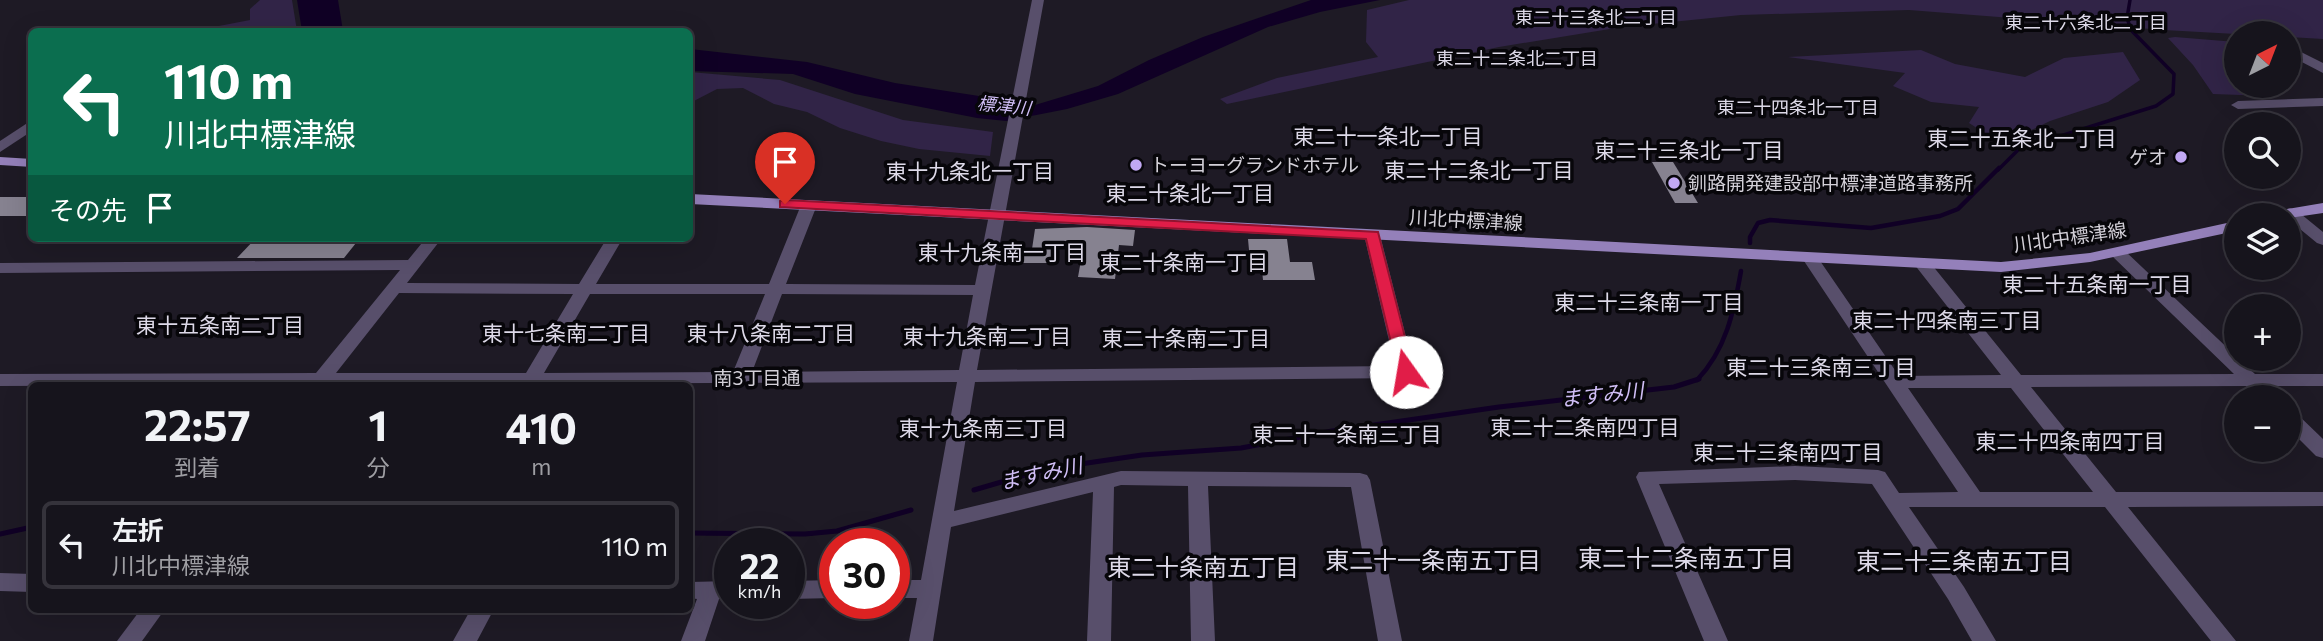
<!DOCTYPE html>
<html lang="ja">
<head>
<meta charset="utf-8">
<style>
	body { margin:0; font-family:Commissioner,"Noto Sans JP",sans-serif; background:#232129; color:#f1f3f6; height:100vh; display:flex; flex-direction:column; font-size:26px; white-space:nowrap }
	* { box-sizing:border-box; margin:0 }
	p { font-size:23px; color:#9e9ea3 }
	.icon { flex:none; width:38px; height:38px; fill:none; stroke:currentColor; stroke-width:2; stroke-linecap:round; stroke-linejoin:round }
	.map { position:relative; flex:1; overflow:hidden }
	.drawer { position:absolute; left:28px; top:382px; width:665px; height:231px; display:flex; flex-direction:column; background:#16141c; border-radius:10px; box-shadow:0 7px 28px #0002,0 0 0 2px #35333b }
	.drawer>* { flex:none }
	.guide { position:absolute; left:28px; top:28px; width:665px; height:214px; border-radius:10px; box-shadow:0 7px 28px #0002,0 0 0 2px #35333b; background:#0b6e4f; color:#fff; overflow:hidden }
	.needle { width:46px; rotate:42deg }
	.buttons { position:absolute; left:2224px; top:21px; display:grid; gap:14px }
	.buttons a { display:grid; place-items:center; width:77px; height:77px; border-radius:50%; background:#16141c; box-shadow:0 7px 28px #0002,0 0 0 2px #35333b; font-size:35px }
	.speed { position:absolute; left:714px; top:528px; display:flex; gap:14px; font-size:35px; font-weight:700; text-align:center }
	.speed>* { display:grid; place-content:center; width:91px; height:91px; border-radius:50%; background:#16141c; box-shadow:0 7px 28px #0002,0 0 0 2px #35333b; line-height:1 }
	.speed small { font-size:18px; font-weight:400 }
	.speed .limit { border:10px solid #d22; background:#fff; color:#111 }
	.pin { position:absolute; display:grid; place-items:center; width:60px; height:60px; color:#fff; margin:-72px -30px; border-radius:50% 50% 50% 0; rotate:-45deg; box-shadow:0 0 7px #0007 }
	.pin .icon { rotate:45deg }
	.me { position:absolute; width:77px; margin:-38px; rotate:347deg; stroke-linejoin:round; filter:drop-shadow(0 0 5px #0008) }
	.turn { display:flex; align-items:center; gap:24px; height:147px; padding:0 21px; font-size:32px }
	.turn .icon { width:91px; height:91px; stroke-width:2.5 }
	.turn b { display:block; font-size:49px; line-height:60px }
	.then { display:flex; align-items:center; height:66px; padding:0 21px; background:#0003; gap:14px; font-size:26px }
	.eta { display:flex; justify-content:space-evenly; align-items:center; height:119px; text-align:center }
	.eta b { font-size:42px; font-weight:700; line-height:49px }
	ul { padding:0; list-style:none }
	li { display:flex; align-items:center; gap:21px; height:88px; margin:0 14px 10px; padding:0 7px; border:4px solid #35333b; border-radius:10px }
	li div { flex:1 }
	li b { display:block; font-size:26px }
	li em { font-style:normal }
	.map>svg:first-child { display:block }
	.green { fill:#312447 }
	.water { fill:#100025 }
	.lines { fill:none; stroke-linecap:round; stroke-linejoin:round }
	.stream-far2 { stroke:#100025; stroke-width:3.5 }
	.stream-far1 { stroke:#100025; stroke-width:4.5 }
	.stream { stroke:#100025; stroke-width:5 }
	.building { fill:#868290 }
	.minor { fill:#584f6b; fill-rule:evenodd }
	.major { fill:#9480ba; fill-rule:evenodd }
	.route { fill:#e11d48; stroke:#92132f; stroke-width:2 }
	.poi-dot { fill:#c1a8f3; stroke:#07060a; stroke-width:2.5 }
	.labels { text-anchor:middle; stroke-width:7; stroke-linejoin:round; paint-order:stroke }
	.far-neighbourhood-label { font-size:18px; fill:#ddd9e8; stroke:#07060a }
	.far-water-label { font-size:18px; font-style:italic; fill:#d0bef6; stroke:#07060a }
	.poi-label { font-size:19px; fill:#d3d0d8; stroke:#07060a; text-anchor:start }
	.street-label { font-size:19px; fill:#d3d0d8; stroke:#07060a }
	.neighbourhood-label { font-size:21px; fill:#ddd9e8; stroke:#07060a }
	.water-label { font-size:21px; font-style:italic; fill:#d0bef6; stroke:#07060a }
	.near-neighbourhood-label { font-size:24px; fill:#ddd9e8; stroke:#07060a }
</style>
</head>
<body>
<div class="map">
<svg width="2323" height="641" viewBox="0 0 2323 641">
	<rect width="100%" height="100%" fill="#1e1a25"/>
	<g class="green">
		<polygon points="260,0 292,0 297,31 193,31 250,20 250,9"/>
		<polygon points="1409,0 2323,0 2323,39 2289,37 2289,33 2236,34 2164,30 1909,10 1741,15 1622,27 1499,47 1227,104 1220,99 1277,78 1378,57 1366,42 1367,10"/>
		<polygon points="2175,37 2236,42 2236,86 2254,86 2268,96 2213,94 2193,65 2168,38"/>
		<polygon points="1921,50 1955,64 2025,77 2064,58 2123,52 2140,80 2108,102 2050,121 2002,144 1969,123 1979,107 1931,102 1893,86 1905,73 1788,57"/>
		<polygon points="690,72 780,80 903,120 993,132 990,156 919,149 881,141 840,128 807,112 774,104 743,88 717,89 690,103"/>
	</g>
	<g class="water">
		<polygon points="297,0 338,0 343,31 302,31"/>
		<polygon points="1311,0 1380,0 1320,12 1268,27 1118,94 1067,109 1006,121 977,118 855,94 793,74 690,71 690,49 807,62 895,83 979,96 1005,105 1035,105 1098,86 1149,60 1203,37"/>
	</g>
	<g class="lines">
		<polyline class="stream-far2" points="1998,170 2019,149 2156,106 2173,94 2174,74 2131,30 2127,18 2130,0"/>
		<g class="stream-far1">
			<polyline points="1750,243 1750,237 1758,223 1770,220 1871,228 1940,216 1958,209 1999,168"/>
			<path d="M1697 380C1726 350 1734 311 1741 271"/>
		</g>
		<g class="stream">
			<polyline points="974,490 1046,469 1142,455 1241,448 1332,431 1499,407 1674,387 1699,379"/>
			<polyline points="690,533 805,534 837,531 911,510"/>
			<polyline points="0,534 32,527"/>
		</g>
	</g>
	<g class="building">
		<polygon points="1652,162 1673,162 1698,203 1675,203"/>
		<rect x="0" y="197" width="32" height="19"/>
		<polygon points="1087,227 1135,230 1133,246 1119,245 1115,279 1078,277 1083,249 1059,249 1057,263 1021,263 1023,249 1032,249 1035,229"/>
		<polygon points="256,238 360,238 344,258 237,258"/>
		<polygon points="1248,239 1287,239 1290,262 1312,262 1315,280 1263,280 1261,261 1250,261"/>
	</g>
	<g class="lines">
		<g class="minor">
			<path d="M1032 0H1044L977 370 1395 366 1364 235 1372 230 1380 235 1415 372 1406 378 975 382 954 511 1121 471 1360 473 1367 475 1370 480 1402 641H1378L1351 487 1208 486 1215 641H1191L1188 486 1121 485 1114 487 1111 641H1087L1093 492 951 527 933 641H909L917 598H894V580H921L957 382 0 386V374L316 373 400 270 0 273V263L408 260 426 238H442L407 283 579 284 607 238H623L596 284H769L801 205 809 200 817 205 786 284 975 285ZM399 293 573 294 526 373H336ZM590 294H765L733 372 544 373ZM782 294 973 295 959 370 752 372Z"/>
			<polygon points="2301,52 2323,63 2323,73 2296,59 2295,56"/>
			<polygon points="2323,98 2323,106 2238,109 2231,105 2238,101"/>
			<polygon points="32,120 32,131 0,152 0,141"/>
			<polygon points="2290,208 2296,210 2323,232 2323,245 2317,243 2289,220 2289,215 2284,215 2284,210"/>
			<path d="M2118 248 2124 250 2255 374H2323V386H2268L2277 397H2257L2246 386 2031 387 2116 492H2323V506L2128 507 2236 641H2211L2105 507H1909L1964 587 1996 641H1972L1948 599 1872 484 1795 480 1659 484 1728 641H1704L1636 477 1639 472 1795 466 1878 470 1885 472 1899 493 1958 492 1802 258 1804 255H1816L1899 376 2001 375 1914 264 1922 259 1928 260 2021 375 2234 374 2112 256 2110 253 2112 250ZM1908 388H2011L2093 492H1980Z"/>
			<polygon points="2289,412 2296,413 2323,439 2323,458 2316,456 2289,429"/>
			<polygon points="0,573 32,574 32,592 0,591"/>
			<polygon points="835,580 835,598 789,599 789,581"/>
			<polygon points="730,581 730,599 719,599 705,641 681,641 697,599 690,598 690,582"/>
			<polygon points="141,609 165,609 142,641 117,641"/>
			<polygon points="471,609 494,609 477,641 453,641"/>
		</g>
		<g class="major">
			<polygon points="0,157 32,159 32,167 0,165"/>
			<polygon points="690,194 2001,262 2090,253 2236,221 2236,231 2090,262 2001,272 690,204"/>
			<polygon points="2323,203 2323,213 2289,218 2289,215 2273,215 2281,210"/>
		</g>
	</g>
	<polygon class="route" points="785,200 1378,232 1414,372 1406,378 1398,372 1366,239 780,207 780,201"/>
	<g class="poi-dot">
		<circle cx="2181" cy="157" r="7"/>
		<circle cx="1136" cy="165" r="7"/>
		<circle cx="1674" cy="183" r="7"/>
	</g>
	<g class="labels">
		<g class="far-neighbourhood-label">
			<text x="1596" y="24">東二十三条北二丁目</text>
			<text x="2086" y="29">東二十六条北二丁目</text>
			<text x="1517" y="65">東二十二条北二丁目</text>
			<text x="1798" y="114">東二十四条北一丁目</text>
		</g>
		<g class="far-water-label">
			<text transform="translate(1004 106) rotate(6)" y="6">標津川</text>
		</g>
		<g class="poi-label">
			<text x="2167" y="164" text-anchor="end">ゲオ</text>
			<text x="1150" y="172">トーヨーグランドホテル</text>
			<text x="1688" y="190">釧路開発建設部中標津道路事務所</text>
		</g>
		<g class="street-label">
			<text transform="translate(1466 220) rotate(3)" y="7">川北中標津線</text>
			<text transform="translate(2070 237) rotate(-8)" y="7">川北中標津線</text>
			<text x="757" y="385">南3丁目通</text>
		</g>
		<g class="neighbourhood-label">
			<text x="1388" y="144">東二十一条北一丁目</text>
			<text x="2022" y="146">東二十五条北一丁目</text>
			<text x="1689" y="158">東二十三条北一丁目</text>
			<text x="1479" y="178">東二十二条北一丁目</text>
			<text x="970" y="179">東十九条北一丁目</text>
			<text x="1190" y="201">東二十条北一丁目</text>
			<text x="1002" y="260">東十九条南一丁目</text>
			<text x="1184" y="270">東二十条南一丁目</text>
			<text x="2097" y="292">東二十五条南一丁目</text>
			<text x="1649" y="310">東二十三条南一丁目</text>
			<text x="1947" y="328">東二十四条南三丁目</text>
			<text x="220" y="333">東十五条南二丁目</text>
			<text x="566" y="341">東十七条南二丁目</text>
			<text x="771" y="341">東十八条南二丁目</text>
			<text x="987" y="344">東十九条南二丁目</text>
			<text x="1186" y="346">東二十条南二丁目</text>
			<text x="1821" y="375">東二十三条南三丁目</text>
			<text x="1585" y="435">東二十二条南四丁目</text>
			<text x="983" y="436">東十九条南三丁目</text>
			<text x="1347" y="442">東二十一条南三丁目</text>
			<text x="2070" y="449">東二十四条南四丁目</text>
			<text x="1788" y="460">東二十三条南四丁目</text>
		</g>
		<g class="water-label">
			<text transform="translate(1602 395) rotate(-6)" y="7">ますみ川</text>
			<text transform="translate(1041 474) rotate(-12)" y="7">ますみ川</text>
		</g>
		<g class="near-neighbourhood-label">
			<text x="1686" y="567">東二十二条南五丁目</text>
			<text x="1433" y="569">東二十一条南五丁目</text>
			<text x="1964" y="570">東二十三条南五丁目</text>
			<text x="1203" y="576">東二十条南五丁目</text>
		</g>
	</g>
</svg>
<div class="buttons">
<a><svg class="needle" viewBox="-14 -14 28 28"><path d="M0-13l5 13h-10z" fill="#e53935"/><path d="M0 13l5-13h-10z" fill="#9e9ea3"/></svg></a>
<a><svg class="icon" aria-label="search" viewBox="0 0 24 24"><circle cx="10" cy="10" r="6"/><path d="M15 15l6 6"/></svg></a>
<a><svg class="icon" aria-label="layers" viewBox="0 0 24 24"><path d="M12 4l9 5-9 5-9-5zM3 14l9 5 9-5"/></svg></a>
<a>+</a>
<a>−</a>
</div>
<div class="speed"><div>22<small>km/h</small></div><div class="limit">30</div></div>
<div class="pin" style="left:785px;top:204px;background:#d93025"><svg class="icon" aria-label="arrive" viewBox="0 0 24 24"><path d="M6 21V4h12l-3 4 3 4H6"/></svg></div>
<svg class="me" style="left:1406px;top:372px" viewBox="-20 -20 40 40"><circle r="19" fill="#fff"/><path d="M0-13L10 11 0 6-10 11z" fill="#e11d48"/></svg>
<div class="guide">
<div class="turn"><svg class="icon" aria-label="left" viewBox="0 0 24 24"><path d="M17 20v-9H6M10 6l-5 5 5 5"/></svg><div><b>110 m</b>川北中標津線</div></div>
<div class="then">その先<svg class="icon" aria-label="arrive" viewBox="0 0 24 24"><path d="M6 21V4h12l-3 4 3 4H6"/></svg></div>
</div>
<section class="drawer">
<div class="eta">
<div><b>22:57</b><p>到着</p></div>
<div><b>1</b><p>分</p></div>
<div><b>410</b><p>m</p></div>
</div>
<ul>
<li><svg class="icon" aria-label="left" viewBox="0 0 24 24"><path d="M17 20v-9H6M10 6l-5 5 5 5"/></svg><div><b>左折</b><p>川北中標津線</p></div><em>110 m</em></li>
</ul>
</section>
</div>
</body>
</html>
